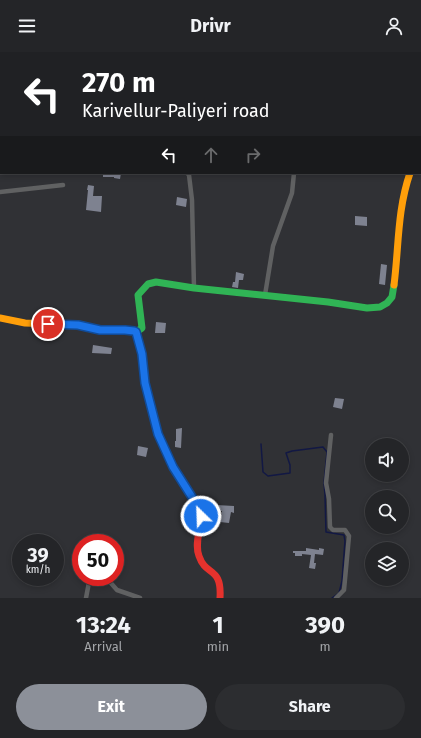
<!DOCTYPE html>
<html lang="en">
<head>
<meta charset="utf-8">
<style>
	body { margin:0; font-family:"Fira Sans",sans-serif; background:#2c2d30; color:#f1f3f6; height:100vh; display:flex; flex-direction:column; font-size:15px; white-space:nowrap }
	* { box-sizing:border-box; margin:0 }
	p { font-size:13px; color:#a3a5a8 }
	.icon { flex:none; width:22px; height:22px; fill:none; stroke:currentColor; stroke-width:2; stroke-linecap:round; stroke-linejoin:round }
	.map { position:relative; height:546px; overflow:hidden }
	.side { display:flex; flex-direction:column; background:#242528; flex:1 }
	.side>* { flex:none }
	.top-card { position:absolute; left:0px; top:0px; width:421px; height:122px; box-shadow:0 2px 6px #0003,0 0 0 1px #414245; background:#202124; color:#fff; overflow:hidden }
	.fabs { position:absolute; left:365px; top:386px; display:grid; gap:8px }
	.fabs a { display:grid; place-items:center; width:44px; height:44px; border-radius:50%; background:#242528; box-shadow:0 2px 6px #0003,0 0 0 1px #414245; font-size:20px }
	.speed { position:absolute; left:12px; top:482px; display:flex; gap:8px; font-size:20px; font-weight:700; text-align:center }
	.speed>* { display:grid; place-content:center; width:52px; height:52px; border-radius:50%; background:#242528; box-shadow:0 2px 6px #0003,0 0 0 1px #414245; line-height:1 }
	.speed small { font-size:10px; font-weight:400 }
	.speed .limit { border:6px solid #d22; background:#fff; color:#111 }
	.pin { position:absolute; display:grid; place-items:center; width:34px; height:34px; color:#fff; margin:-17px; border:2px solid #fff; border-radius:50%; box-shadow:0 1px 4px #0007 }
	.me { position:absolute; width:44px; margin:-22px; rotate:336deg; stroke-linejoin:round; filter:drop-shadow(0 0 3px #0008) }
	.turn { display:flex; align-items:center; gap:14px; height:84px; padding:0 16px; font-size:18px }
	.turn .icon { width:52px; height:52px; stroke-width:2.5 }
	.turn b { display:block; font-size:28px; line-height:34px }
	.lanes { display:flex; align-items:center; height:38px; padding:0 16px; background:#0003; justify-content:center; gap:20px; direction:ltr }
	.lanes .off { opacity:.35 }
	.eta { display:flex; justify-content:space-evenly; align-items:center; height:68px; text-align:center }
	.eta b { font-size:24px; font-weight:700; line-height:28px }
	.action { display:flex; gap:8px; margin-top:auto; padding:8px 16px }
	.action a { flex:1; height:46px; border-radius:24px; background:#8c9099; color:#fff; font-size:16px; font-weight:700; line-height:46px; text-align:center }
	.action a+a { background:#2c2d30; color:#f1f3f6 }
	header { display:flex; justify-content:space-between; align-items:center; height:52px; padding:0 16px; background:#242528; font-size:18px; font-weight:700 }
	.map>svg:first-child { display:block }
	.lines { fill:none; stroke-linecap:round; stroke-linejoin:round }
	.stream { stroke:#121844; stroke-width:1.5 }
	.building { fill:#7e8290 }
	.street { stroke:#606162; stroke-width:4.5 }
	.fast { stroke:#30b455; stroke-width:7 }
	.slow { stroke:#ff9f0a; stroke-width:7 }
	.jam { stroke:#e5322d; stroke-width:7 }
	.route-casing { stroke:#114b97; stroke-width:10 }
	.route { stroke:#1a73e8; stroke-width:7 }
</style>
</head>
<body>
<header><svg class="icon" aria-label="menu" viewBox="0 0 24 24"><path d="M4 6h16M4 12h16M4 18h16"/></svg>Drivr<svg class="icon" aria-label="person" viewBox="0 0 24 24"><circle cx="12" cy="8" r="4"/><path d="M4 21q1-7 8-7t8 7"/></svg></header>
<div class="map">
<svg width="421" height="546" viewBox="0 0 421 546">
	<rect width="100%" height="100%" fill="#303135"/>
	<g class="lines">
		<polyline class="stream" points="261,392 263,420 268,424 290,421 290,413 286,401 292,399 323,395 327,400 324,431 325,443 326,480 344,483 345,489 342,529 339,541 332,546"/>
	</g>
	<g class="building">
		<polygon points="103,121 121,121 120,127 114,126 114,125 103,125"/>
		<polygon points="88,133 94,134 93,144 102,144 101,160 86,158 88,138 87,138"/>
		<polygon points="177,145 187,147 186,155 176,153"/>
		<polygon points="355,164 367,165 367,174 355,173"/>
		<polygon points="381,212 387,213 385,233 379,232"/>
		<polygon points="236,220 244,222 243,228 239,228 238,236 232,235 233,230 235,230"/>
		<polygon points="156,270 166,271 165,281 155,281"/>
		<polygon points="93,293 112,296 111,302 92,301"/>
		<polygon points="335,346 344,347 342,357 333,355"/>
		<polygon points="182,376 181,396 175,395 175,389 176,389 176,377"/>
		<polygon points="138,394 148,396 146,405 137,403"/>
		<polygon points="216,453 234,454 234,461 231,460 229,471 220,470 222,459 217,459"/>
		<polygon points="306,496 319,498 319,496 324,497 323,503 315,502 314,511 316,511 315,517 309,516 311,503 302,502 302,504 295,504 295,501 293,501 293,499 306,499"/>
	</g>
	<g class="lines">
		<g class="street">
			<polyline points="124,0 127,0"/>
			<polyline points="295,1 295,0"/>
			<polyline points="409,1 409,0"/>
			<polyline points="420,62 421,63"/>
			<polyline points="420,100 421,99"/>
			<polyline points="187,121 189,123 192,148 194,236"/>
			<polyline points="0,140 63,133"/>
			<polyline points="265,243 273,194 292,141 294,121"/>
			<polyline points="331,383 326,431 329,447 330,475 333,478 345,478 349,484 344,538 336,546"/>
			<polyline points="100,525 110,530 117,538 140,546"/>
			<polyline points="86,546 90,525"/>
		</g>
		<polyline class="fast" points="136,280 142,276 138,243 148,232 156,230 194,236 328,250 367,256 380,255 387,251 392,245 394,233"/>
		<g class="slow">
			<path d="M394 233C399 194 397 159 410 121"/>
			<polyline points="0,266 25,271 78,273 100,278 125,278 136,280 142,302 145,331 158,382 173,415 200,458 200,472"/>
		</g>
		<path class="jam" d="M200 472C199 482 195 494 199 504 206 525 222 514 220 546"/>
	</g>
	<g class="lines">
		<defs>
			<polyline id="route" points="48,272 78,273 100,278 125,278 134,279 136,280 142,302 145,331 158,382 173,415 197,453 201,464"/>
		</defs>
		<use href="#route" class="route-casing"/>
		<use href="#route" class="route"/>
	</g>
</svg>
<div class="fabs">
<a><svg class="icon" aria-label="sound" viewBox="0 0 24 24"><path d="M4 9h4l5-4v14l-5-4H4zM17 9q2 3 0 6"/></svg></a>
<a><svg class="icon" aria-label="search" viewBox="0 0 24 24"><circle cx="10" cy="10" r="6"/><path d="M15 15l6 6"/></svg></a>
<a><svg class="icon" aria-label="layers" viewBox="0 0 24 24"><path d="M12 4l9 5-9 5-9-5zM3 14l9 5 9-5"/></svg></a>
</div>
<div class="speed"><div>39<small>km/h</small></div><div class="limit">50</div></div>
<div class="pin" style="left:48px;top:272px;background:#d93025"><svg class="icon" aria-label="arrive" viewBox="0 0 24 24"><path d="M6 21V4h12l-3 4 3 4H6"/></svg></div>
<svg class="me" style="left:201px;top:464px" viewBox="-20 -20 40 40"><circle r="17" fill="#1a73e8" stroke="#fff" stroke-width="3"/><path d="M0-11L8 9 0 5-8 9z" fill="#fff"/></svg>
<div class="top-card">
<div class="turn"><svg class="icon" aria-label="left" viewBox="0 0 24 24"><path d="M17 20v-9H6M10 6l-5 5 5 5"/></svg><div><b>270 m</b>Karivellur-Paliyeri road</div></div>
<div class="lanes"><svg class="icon" aria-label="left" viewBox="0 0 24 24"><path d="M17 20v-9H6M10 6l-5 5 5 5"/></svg><svg class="icon off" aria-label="ahead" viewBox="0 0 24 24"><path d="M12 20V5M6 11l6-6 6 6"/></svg><svg class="icon off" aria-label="right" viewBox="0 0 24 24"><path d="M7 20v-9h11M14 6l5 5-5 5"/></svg></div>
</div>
</div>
<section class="side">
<div class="eta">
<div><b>13:24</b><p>Arrival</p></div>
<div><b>1</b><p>min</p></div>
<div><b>390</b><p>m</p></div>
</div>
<div class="action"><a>Exit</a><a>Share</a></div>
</section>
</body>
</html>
